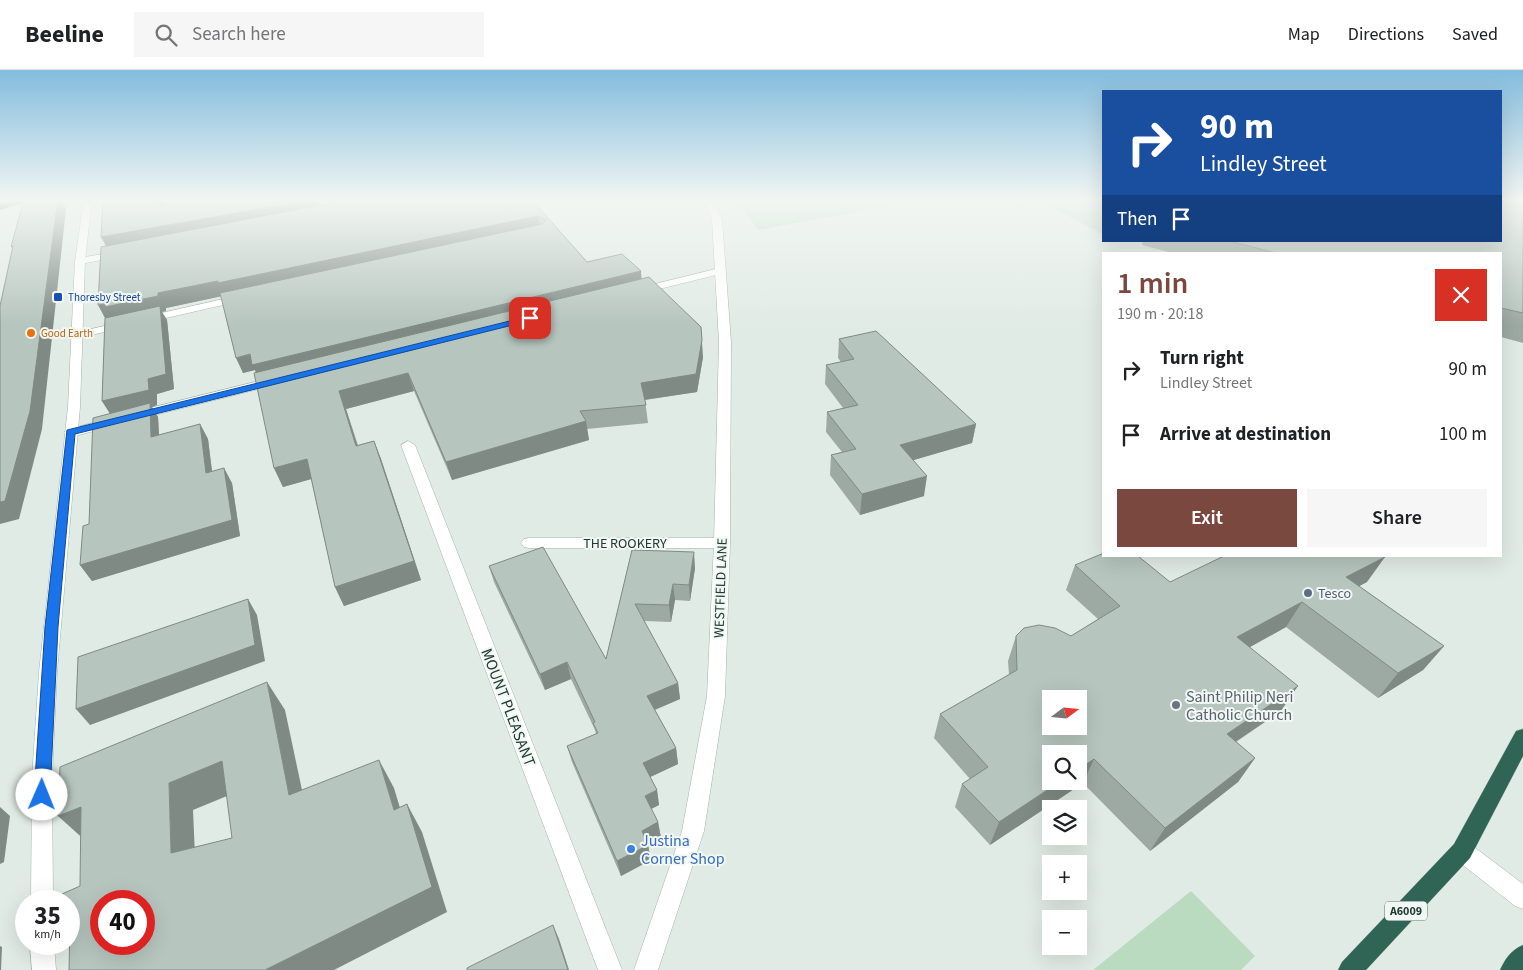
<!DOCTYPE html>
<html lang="en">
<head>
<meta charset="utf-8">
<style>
	body { margin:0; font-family:"Source Sans 3",sans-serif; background:#f6f6f6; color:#202124; height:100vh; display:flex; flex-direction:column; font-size:19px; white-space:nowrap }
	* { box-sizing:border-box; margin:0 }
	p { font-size:16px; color:#757577 }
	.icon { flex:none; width:28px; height:28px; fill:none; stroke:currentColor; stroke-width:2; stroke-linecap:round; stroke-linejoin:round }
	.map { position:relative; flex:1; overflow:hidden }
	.panel { position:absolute; left:1102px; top:182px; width:400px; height:305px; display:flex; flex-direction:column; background:#fff; border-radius:0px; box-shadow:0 5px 20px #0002 }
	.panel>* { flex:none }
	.hud { position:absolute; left:1102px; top:20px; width:400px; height:152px; border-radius:0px; box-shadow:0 5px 20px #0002; background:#1a4fa0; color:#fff; overflow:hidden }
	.needle { width:32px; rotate:74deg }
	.tools { position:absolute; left:1042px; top:620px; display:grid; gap:10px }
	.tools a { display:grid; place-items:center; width:45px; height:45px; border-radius:0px; background:#fff; box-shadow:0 5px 20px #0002; font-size:25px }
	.speed { position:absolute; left:15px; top:820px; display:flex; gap:10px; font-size:25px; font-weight:700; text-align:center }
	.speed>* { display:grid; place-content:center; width:65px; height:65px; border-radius:50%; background:#fff; box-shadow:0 5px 20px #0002; line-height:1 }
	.speed small { font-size:12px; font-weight:400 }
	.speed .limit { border:8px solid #d22; background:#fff; color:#111 }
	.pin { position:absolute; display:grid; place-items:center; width:42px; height:42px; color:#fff; margin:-21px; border-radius:10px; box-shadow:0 2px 8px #0006 }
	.me { position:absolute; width:55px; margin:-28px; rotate:1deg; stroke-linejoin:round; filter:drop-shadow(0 0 4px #0008) }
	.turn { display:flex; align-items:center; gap:18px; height:105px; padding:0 15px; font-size:22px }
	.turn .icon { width:65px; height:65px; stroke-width:2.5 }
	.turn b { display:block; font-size:35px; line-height:42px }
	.then { display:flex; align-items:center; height:48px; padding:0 15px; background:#0003; gap:10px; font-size:19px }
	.round { display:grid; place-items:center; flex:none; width:52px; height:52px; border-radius:0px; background:#f6f6f6 }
	.headline { display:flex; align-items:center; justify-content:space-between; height:85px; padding:0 15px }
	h1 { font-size:30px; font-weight:600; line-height:38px; color:#7b483f }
	.primary-button { display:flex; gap:10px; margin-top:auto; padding:10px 15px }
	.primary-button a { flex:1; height:58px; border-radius:0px; background:#7b483f; color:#fff; font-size:20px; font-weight:600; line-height:58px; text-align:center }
	.primary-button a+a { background:#f6f6f6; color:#202124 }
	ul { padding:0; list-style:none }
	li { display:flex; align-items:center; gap:15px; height:65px; padding:0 15px }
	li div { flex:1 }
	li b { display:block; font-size:19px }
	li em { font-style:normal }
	header { display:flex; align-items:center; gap:30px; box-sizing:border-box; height:70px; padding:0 25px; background:#fff; border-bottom:1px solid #e0e0e0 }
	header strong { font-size:24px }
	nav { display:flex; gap:28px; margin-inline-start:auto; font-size:18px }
	.search { width:350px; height:45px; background:#f6f6f6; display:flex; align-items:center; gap:12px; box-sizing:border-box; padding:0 18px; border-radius:0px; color:#757577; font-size:19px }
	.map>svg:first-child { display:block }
	.green { fill:#bbdbc1 }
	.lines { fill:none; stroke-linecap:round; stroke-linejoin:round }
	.street-casing { stroke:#a4b2ac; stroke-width:1 }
	.secondary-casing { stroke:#a0b6ac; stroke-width:1 }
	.highway-casing { stroke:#c1c8c6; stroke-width:1 }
	.street { fill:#fff; fill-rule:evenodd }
	.secondary { fill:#fff; fill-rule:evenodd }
	.highway { fill:#306556; fill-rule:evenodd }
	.wall { fill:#9da9a3 }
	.shaded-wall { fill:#7f8a85 }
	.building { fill:#b6c5be; stroke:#7f8a85; fill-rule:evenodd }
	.route { fill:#1a73e8; stroke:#114b97 }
	.transit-dot { fill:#1a4fb4; stroke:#f1f7f4; stroke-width:2 }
	.food-dot { fill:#e8710a; stroke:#f1f7f4; stroke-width:2 }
	.service-dot { fill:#5c6f8a; stroke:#f1f7f4; stroke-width:2 }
	.worship-dot { fill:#6b7280; stroke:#f1f7f4; stroke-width:2 }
	.shop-dot { fill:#3f7fe0; stroke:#f1f7f4; stroke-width:2 }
	.labels { text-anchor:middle; stroke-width:4; stroke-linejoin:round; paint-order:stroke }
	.far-transit-label { font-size:11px; fill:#164399; stroke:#f1f7f4; text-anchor:start }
	.far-food-label { font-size:11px; fill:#c56008; stroke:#f1f7f4; text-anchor:start }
	.shield { fill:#f1f7f4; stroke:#60736c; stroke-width:1 }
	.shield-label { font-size:12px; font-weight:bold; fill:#223a32 }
	.street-label { font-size:14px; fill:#223a32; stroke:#f1f7f4 }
	.service-label { font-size:14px; fill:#4e5e75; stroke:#f1f7f4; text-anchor:start }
	.near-worship-label { font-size:16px; fill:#5b616d; stroke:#f1f7f4; text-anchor:start }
	.near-street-label { font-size:16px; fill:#223a32; stroke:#f1f7f4 }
	.near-shop-label { font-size:16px; fill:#366cbe; stroke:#f1f7f4; text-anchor:start }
</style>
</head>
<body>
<header>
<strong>Beeline</strong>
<div class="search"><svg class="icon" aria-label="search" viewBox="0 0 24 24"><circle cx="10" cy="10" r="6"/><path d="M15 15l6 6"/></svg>Search here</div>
<nav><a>Map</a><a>Directions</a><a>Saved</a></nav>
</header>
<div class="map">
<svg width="1523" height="900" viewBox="0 0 1523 900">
	<rect width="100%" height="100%" fill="#e1ebe5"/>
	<g class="green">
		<polygon points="736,129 928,129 758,160"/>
		<polygon points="1036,129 1104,129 1104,165"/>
		<polygon points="1191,821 1255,886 1241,900 1093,900"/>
	</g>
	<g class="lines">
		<defs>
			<g id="street">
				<polygon points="318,129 326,129 334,145 332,147 326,147"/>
				<polygon points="120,181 125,184 123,186 80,194 75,191 80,188"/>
				<polygon points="720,198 725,201 724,203 639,224 634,221 635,219"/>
				<polygon points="241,225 246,228 245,230 78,268 72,265 78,262"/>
				<polygon points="275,307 279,308 281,311 279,314 135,350 129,346 130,343"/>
				<polygon points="112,348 117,349 119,352 117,355 71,367 64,363 66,360"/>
				<polygon points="408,371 415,375 622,900 598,900 401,375"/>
				<polygon points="529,468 722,468 727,469 730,473 727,477 722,478 529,478 524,477 521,473 524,469"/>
				<polygon points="1462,771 1470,774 1523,814 1523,839 1515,836 1454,788 1451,781 1454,774"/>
			</g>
			<g id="secondary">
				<polygon points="77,129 86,129 91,137 85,191 80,337 57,602 52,708 53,831 31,831 32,708 39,602 68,337 75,191 83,137"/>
				<polygon points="703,129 711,129 722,149 731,272 730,473 725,626 704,761 658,900 634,900 682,761 707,626 714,473 719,272 712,149"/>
				<polygon points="30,874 54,874 56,900 32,900"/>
			</g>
			<g id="highway">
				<polygon points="22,129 35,129 0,140 0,134"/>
				<polygon points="1523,659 1523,686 1470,788 1366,900 1338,900 1342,892 1454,774 1516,661"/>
				<path d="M1523 875V900H1500C1505 889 1511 880 1523 875Z"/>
			</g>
		</defs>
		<use href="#street" class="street-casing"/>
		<use href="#secondary" class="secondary-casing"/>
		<use href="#highway" class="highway-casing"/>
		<use href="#street" class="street"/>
		<use href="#secondary" class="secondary"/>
		<use href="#highway" class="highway"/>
	</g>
	<g class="wall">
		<polygon points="165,129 165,134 317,129 319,135 330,133 328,129 547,129 533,132 587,192 641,201 641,209 703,287 697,322 645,330 648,353 587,359 589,370 452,410 414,321 346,339 358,375 374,371 381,389 421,510 344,536 335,517 311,409 283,417 274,398 256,303 255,300 243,303 221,226 166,238 166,241 162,242 167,250 174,319 157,324 157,335 152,337 158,347 159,365 200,354 208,369 212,401 232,413 240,466 92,511 80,495 89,454 110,343 102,331 105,248 106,176 101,167"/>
		<polygon points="1523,129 1523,273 1501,267 1501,184 1176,184 1142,175 1143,171 1501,171"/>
		<polygon points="839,269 976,354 972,373 913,390 924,426 860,445 830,405 831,385 842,382 826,362 827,342 843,338 825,314 826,295 841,292 838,288"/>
		<polygon points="632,480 695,498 690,531 675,530 671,552 644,551 678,613 680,629 655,640 676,678 678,694 650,707 657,720 659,735 651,739 658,752 661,768 648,775 651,790 621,806 572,692 567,676 596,664 595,660 571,609 545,620 494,512 489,496 606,589"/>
		<polygon points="1075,495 1170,512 1367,512 1359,516 1444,576 1423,600 1378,628 1286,557 1250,577 1281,641 1236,672 1255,688 1238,712 1150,781 1083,713 990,775 955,737 962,714 970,709 934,668 940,644 1009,605 1008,591 1016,566 1071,566 1098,549 1066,520"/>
	</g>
	<g class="shaded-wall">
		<polygon points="58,129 61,129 66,139 42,359 19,449 0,454 0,432"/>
		<polygon points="159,129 165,129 165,148 159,135"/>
		<polygon points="317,129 321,142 109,181 101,167"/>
		<polygon points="329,129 395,129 333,140"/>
		<polygon points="525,129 547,129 526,133"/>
		<polygon points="538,146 541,159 166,238 166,241 162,242 167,250 174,319 157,324 157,335 152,337 158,347 160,382 112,347 102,331 106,250 98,235"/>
		<polygon points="641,201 642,215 259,310 255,300 243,303 236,288"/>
		<polygon points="701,257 703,287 697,322 643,330 641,313"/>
		<polygon points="408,303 414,321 346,339 363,394 356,376 339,321"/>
		<polygon points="586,351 589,370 452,410 446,392"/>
		<polygon points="200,354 208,369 214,418 206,403"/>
		<polygon points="976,354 972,373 897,395 900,375"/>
		<polygon points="374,371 381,389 421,510 344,536 335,517"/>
		<polygon points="307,389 315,408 283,417 274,398"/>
		<polygon points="224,398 232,413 240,466 92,511 80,495"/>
		<polygon points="927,406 924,426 860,445 862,424"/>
		<polygon points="694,482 695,498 690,531 689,515"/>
		<polygon points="1385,487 1367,512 1329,532 1346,507"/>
		<polygon points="673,514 675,530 671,552 669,535"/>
		<polygon points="248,529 257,545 265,591 90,655 76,639"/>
		<polygon points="1302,532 1286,557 1223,592 1237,567"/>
		<polygon points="1444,576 1423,600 1378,628 1398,603"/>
		<polygon points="567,592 571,609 545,620 540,604"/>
		<polygon points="267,612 285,640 309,753 289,725"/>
		<polygon points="678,613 680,629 649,642 647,626"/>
		<polygon points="1298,616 1281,641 1211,688 1227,664"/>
		<polygon points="676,678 678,694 646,709 643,693"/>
		<polygon points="1255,688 1238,712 1150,781 1165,758"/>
		<polygon points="1094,689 1083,713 990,775 999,752 1061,711 1079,711 1079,699"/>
		<polygon points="379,690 394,718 409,768 394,740"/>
		<polygon points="222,691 244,719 193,740 196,809 171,783 169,713"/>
		<polygon points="657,720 659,735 647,741 645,726"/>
		<polygon points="407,734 422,762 447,842 334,900 265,900"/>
		<polygon points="0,737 10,746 4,792 0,794"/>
		<polygon points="81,737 88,773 58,746"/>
		<polygon points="658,752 661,768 644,776 642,761"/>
		<polygon points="648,775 651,790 621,806 617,791"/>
		<polygon points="70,855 93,884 69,865 69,856"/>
		<polygon points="553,855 559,869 569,900 568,900"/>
		<polygon points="0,876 2,877 1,900 0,900"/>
	</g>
	<g class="building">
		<polygon points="24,129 58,129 30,341 5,431 0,432 0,236 13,176 11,177"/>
		<polygon points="103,129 159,129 159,135 194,129 316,129 101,167"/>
		<polygon points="352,129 531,129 587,192 622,184 641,201 252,295 250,284 236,288 220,223 542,154 546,150 538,146 218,213 218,211 158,223 158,226 105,237 105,234 98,235 101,177"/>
		<polygon points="1501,129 1523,129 1523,243 1501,238 1501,184 1280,184 1229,171 1501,171"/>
		<polygon points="649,207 701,257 702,270 696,304 641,313 646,335 580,341 586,351 446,392 408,303 339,321 356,376 374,371 414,491 335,517 307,389 274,398 254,303"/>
		<polygon points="160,236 166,304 148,309 149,320 102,331 105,248"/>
		<polygon points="876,261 976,354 900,375 927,406 862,424 831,385 856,379 827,342 858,335 826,295 854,289 839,269"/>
		<polygon points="150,333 151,367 200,354 206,403 224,398 232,450 80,495 83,456 89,454 93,348"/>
		<polygon points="543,477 606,589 632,480 694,482 689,515 673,514 669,535 635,534 678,613 647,626 676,678 643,693 657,720 645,726 658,752 642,761 648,775 617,791 567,676 598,663 593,653 595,652 567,592 540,604 489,496"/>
		<path d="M1104 483V486H1138L1170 512 1224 486H1383L1385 487 1346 507 1444 576 1398 603 1302 532 1237 567 1298 616 1227 664 1255 688 1165 758 1094 689 1079 699V684H1051V711H1061L999 752 962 714 988 697 940 644 1017 600 1016 566 1024 558 1039 555 1055 558 1071 566 1120 536 1075 495ZM1051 629H1079V656H1051Z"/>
		<polygon points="248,529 255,575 76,639 78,587"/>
		<path d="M267 612 289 725 379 690 394 740 407 734 432 817 265 900H69L70 855 69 856V831H62V824L80 816 81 737 58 746 60 697ZM222 691 232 768 171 783 169 713ZM101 831H144V874H101Z"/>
		<polygon points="553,855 568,900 467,900 467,898"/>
	</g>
	<linearGradient id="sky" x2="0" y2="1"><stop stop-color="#83bcdd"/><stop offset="0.51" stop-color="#f2f6f3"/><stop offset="1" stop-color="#f2f6f3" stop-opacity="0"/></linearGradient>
	<rect width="1523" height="255" fill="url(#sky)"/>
	<polygon class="route" points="530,246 534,248 533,250 75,364 58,557 50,725 47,730 42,732 37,730 34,725 45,557 67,360"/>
	<rect class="transit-dot" x="53" y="222" width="10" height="10" rx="2.5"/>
	<circle class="food-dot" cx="31" cy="263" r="5"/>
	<circle class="service-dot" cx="1308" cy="523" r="5"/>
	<circle class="worship-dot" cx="1176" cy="635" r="5"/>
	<circle class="shop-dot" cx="631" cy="779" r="5"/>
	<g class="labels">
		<g class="far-transit-label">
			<text x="68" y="231">Thoresby Street</text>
		</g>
		<g class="far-food-label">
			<text x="41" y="267">Good Earth</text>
		</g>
		<rect class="shield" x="1385" y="831.5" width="42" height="19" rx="4"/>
		<g class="shield-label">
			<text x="1406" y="845">A6009</text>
		</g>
		<g class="street-label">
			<text x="625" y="478">THE ROOKERY</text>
			<text transform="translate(720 518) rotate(-88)" y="5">WESTFIELD LANE</text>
		</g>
		<g class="service-label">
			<text x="1318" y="528">Tesco</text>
		</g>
		<g class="near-worship-label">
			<text x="1186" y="632">Saint Philip Neri<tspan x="1186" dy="18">Catholic Church</tspan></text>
		</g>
		<g class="near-street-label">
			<text transform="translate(509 637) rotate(69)" y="6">MOUNT PLEASANT</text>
		</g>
		<g class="near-shop-label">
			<text x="641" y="776">Justina<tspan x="641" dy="18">Corner Shop</tspan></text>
		</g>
	</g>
</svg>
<div class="tools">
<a><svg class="needle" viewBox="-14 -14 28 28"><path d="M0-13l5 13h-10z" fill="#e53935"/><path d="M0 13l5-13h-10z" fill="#757577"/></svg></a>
<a><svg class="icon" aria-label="search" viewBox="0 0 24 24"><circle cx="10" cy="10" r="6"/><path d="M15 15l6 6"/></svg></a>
<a><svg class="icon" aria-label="layers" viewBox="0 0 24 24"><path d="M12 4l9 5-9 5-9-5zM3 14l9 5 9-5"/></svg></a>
<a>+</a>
<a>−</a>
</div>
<div class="speed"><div>35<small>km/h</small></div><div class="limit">40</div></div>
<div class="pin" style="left:530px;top:248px;background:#d93025"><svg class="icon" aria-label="arrive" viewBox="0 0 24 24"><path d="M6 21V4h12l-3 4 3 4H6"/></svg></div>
<svg class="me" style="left:42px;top:725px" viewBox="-20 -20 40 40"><circle r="19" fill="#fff"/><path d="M0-13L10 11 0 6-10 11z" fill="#1a73e8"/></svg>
<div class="hud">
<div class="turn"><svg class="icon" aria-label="right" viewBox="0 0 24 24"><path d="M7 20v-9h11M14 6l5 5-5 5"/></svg><div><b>90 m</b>Lindley Street</div></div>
<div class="then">Then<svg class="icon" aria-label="arrive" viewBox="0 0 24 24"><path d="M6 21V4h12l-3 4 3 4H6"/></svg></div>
</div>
<section class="panel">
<div class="headline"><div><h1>1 min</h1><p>190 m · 20:18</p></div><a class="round" style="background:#d93025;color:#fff"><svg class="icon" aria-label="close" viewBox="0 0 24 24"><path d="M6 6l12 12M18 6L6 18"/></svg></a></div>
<ul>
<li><svg class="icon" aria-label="right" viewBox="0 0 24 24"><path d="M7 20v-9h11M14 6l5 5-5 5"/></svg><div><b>Turn right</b><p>Lindley Street</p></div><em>90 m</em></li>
<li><svg class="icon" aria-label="arrive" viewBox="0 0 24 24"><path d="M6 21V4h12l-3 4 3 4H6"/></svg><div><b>Arrive at destination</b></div><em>100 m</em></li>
</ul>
<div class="primary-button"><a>Exit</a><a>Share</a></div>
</section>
</div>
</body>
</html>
